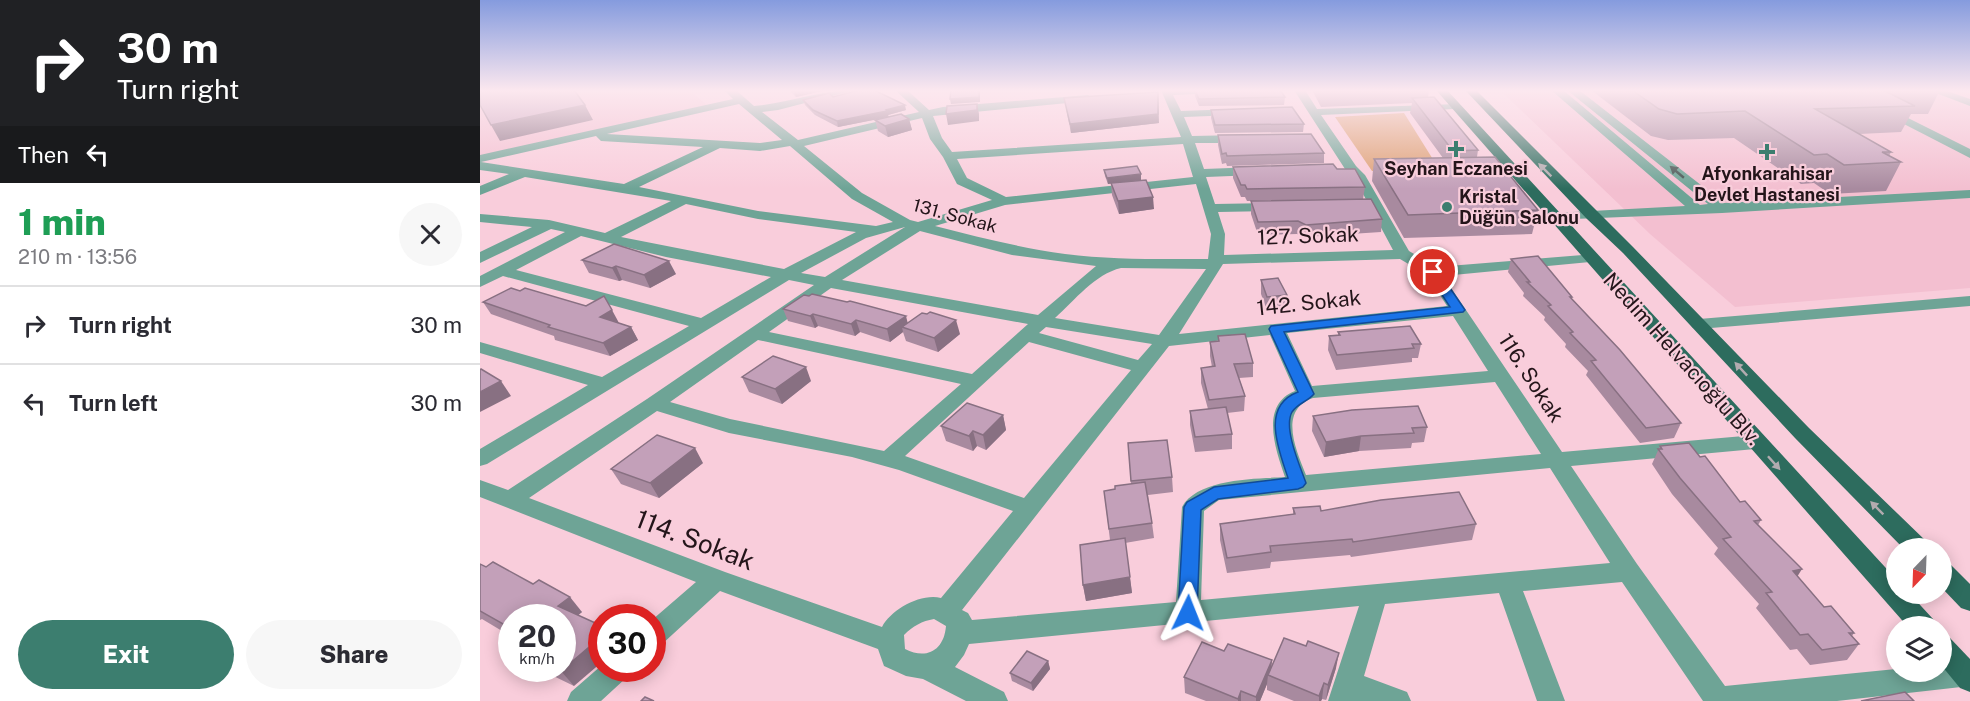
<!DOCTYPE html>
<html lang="en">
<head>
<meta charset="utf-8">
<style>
	body { margin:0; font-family:"Public Sans",sans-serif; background:#f7f7f7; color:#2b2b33; height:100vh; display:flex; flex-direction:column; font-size:22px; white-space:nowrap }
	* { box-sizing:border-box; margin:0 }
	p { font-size:20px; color:#7c7c81 }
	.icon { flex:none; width:33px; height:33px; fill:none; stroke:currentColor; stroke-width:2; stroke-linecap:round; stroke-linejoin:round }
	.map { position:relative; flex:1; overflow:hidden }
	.side { display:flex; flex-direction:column; background:#fff; width:480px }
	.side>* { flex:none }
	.guide { background:#202124; color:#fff; overflow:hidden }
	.needle { width:39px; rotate:203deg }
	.buttons { position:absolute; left:1406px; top:538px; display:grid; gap:12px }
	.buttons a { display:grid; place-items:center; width:66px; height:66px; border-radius:50%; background:#fff; box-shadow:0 3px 15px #0003; font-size:30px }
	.speed { position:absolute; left:18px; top:604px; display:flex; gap:12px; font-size:30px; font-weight:700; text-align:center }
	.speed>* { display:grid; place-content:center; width:78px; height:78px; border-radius:50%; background:#fff; box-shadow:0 3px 15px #0003; line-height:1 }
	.speed small { font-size:15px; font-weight:400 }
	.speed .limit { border:9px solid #d22; background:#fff; color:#111 }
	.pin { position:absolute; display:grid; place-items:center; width:51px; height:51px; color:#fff; margin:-26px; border:3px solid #fff; border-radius:50%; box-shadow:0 2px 6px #0007 }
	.me { position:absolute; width:66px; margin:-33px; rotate:2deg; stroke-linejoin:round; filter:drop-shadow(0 0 4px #0008) }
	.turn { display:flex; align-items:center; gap:21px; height:126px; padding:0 18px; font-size:27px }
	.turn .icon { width:78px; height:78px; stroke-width:2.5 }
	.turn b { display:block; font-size:42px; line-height:51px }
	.then { display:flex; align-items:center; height:57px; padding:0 18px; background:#0003; gap:12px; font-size:22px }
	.round { display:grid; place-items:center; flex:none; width:63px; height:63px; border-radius:32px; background:#f7f7f7 }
	.head { display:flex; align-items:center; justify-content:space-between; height:102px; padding:0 18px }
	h1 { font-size:36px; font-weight:800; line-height:45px; color:#1e9e55 }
	.cta { display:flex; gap:12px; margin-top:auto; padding:12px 18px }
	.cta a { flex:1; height:69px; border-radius:36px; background:#3c7e6f; color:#fff; font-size:24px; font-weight:800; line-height:69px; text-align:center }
	.cta a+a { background:#f7f7f7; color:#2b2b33 }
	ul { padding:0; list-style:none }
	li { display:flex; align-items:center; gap:18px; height:78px; padding:0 18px; border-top:2px solid #e1e1e2 }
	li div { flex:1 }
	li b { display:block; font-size:22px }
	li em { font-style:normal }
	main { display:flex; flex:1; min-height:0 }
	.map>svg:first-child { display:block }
	.built { fill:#f3bfd0 }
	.green { fill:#dd9f72 }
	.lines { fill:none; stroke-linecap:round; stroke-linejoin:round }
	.minor { fill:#6ea496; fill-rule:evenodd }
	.major { fill:#2d6c5e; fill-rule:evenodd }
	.wall { fill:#a88a9f }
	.shaded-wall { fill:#887082 }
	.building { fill:#c3a0b9; stroke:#887082; stroke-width:1.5 }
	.oneway { fill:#b2abaf }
	.oneway2 { fill:#455552 }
	.route { fill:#1a73e8; stroke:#114b97; stroke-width:1.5 }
	.poi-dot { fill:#3c7e6f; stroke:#f9cddb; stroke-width:2 }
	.labels { text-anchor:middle; stroke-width:4.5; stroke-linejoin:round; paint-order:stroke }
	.far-poi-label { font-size:18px; font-weight:bold; fill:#24151a; stroke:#f9cddb }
	.far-street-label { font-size:18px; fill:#24151a; stroke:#f9cddb }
	.street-label { font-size:21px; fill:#24151a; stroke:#f9cddb }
	.near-street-label { font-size:26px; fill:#24151a; stroke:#f9cddb }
</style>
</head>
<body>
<main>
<section class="side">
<div class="guide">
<div class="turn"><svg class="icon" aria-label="right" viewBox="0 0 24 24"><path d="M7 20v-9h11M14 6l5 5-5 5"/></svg><div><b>30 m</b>Turn right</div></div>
<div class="then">Then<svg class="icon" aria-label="left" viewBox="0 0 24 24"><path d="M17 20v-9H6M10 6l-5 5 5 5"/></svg></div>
</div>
<div class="head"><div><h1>1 min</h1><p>210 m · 13:56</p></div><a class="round"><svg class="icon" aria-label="close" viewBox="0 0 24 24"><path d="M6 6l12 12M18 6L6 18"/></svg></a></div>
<ul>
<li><svg class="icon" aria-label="right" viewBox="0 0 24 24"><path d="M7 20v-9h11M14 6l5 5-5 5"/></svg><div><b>Turn right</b></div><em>30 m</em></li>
<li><svg class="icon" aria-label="left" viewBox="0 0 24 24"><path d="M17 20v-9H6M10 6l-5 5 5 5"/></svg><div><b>Turn left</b></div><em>30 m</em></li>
</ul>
<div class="cta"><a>Exit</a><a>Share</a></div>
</section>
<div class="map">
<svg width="1490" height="701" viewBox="0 0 1490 701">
	<rect width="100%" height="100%" fill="#f9cddb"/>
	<g class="built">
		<polygon points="0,90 209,90 227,105 0,158"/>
		<polygon points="1020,90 1490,90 1490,288 1255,307 1170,234"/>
	</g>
	<polygon class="green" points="924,113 959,169 892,171 855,117"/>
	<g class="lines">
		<g class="minor">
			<path d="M244 90H256L274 106C309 103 341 90 375 90L298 110 282 112 318 140 439 112 415 90H427L449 110 463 107 608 95 613 98 608 101 453 116 462 138 472 152 701 137 681 90H743L738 93 693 95 701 111 755 109 761 112 755 115 704 117 712 136 761 135 767 139 761 143H715L724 169 776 167 782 171 776 175 726 177 735 204 796 203 803 207 796 211 738 212 745 234 744 255 913 250 874 177 865 169 814 90H825L837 109 978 104 979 106 974 109 841 115 876 166 885 175 929 251 956 267 1115 254 1118 257 1110 262 963 276 1082 452 1275 435 1282 437 1285 442 1282 447 1275 449 1091 466 1157 564 1245 686 1416 669V672H1461V665L1487 662 1490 664V686L1357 701H1223L1142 582 1043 591 1085 701H1057L1019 593 905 604 884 676 927 692 931 701H848L879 606 489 644 484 655 475 667 524 692 528 701H486L443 679 426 676 404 666 398 649 240 591 181 645 172 648V620L216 582 0 497V480L28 490 167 399 334 285 309 280 7 464 0 466V449L108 385 0 353V342L122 377 209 326 23 276 0 287V276L85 232 71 229 0 263V252L52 227 0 222V214L69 220 125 233 191 201 45 177 0 195V186L29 174 0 170V155L253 99ZM259 104 302 140 280 143 127 134ZM442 118 450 139 463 157 477 184 512 200 438 222 430 220 382 193 324 146ZM116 136 121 141 223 147 144 184 1 162ZM703 144 713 177 526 197 487 178 477 159ZM310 146 372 199 413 222 396 226 278 211 159 187 240 148 280 151ZM716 184 731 234 728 259C681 259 632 260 585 254 541 248 498 237 455 226L525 205ZM206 204 278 219 376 232 304 269 141 237ZM425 227 345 277 321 273 386 238ZM440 231 532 255 616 266 558 315 362 280ZM101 236 186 257 291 277 221 318 36 270ZM920 259 947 275 967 306 699 334 743 264ZM641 268 726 269 679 335 575 318C595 300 615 274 641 268ZM351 288 548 324 492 374 289 332ZM973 316 1008 371 832 386 807 333ZM566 327 672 344 658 360 559 333ZM790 335 815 391C779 405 796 451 805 477 776 479 718 478 702 507L696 602 492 620 488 613 482 610 689 346ZM278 340 481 384 404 451 250 419 190 402ZM549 342 651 370 544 498 425 456ZM1015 382 1061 454 826 475C816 450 798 410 833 398ZM177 411 249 433 372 457 419 470 533 511 461 598C440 593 411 610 402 627L245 572 49 498ZM1070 468 1130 563 721 600 724 511 739 500ZM454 619 466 626C464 651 446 660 425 649L424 635C433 626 442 621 454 619Z"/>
			<polygon points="1071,90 1083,90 1220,205 1228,204 1087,90 1099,90 1244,203 1490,190 1490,198 1242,213 1069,220 1067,217 1074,213 1205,206"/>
			<polygon points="1358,90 1372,90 1490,149 1490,158"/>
			<polygon points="1448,90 1464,90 1490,99 1490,106"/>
			<polygon points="1490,296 1490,306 1219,329 1213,328 1210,324 1213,320 1219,319"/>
			<polygon points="122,665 122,669 150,669 146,678 121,701 87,701 91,692"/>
		</g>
		<g class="major">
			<polygon points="956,90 967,90 1416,579 1416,594 1430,594 1453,619 1457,627 1428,627"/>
			<polygon points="985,90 996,90 1153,247 1329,428 1447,542 1451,549 1424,549 1315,438 1143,253 1107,219"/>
			<polygon points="1461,561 1470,564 1490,584 1490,611 1481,608 1461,587"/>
			<polygon points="1461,634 1470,638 1490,659 1490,692 1480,688 1461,665"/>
		</g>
	</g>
	<g class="wall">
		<polygon points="309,90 342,90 342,91 316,97"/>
		<polygon points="715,90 805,97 804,105 719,106 715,96"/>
		<polygon points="832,90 949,90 948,97 998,150 997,157 1058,210 1052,234 924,238 892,181 894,159 963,158 930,113 932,103 841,107"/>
		<polygon points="1111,90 1460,90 1448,114 1431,114 1421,132 1379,134 1411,152 1409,156 1421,162 1406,191 1350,194 1334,183 1321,184 1254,138 1188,140 1171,136"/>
		<polygon points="353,97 426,110 408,115 409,117 429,119 432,130 408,137 398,131 395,120 407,117 358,127 335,115 325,105 323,100"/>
		<polygon points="584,98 679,123 591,133"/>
		<polygon points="731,110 824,124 823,132 735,133 731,118"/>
		<polygon points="738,135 844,153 844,163 747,166 746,163 742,164 738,145"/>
		<polygon points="753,167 857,169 885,187 883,199 767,201 765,197 761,197 753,178"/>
		<polygon points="624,170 661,180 674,209 639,214 632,195 631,183 628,184 625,176"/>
		<polygon points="771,201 902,219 901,232 825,237 817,234 778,235 771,214"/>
		<polygon points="1031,259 1091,299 1201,423 1194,438 1160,443 1106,375 1108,371 1085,347 1086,344 1064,320 1065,317 1043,296 1044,293 1028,272"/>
		<polygon points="102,260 196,274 170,288 142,280 139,281 109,273"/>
		<polygon points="781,280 807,295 806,309 787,311 781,294"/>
		<polygon points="3,302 139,323 151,327 158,340 130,356 75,340 74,336 11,314"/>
		<polygon points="303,309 428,323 480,334 458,352 426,341 423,332 410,342 380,332 375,336 338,326 335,328 308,321"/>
		<polygon points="858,332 941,344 938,358 932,358 932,362 856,370 848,350 849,336 858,335"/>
		<polygon points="738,336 773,363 773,377 759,378 765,396 764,411 747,413 752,434 752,449 715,452 710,425 710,411 728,409 721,383 721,368 732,367 730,356 730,342 738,341"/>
		<polygon points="262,377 331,381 302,404 269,392"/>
		<polygon points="523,415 526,430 506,450 497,446 493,451 466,441 461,426"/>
		<polygon points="833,416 947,427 944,442 932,443 931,448 879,451 844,457 832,431"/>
		<polygon points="648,443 692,477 693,492 668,495 672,523 674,538 645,543 652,593 606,601 603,585 630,540 624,491 635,489 651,484"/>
		<polygon points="1180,446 1220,457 1260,502 1281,520 1278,525 1317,576 1344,607 1374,633 1372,636 1379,644 1367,660 1330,665 1317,649 1310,650 1276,608 1279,604 1234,554 1238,548 1192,494 1172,464"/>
		<polygon points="223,463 179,498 141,484 131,469"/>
		<polygon points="813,508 841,511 996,524 992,540 871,557 870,555 791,562 790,568 747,573 740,540 740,524 813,514"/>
		<polygon points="0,564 102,612 98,615 94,686 59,669 82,669 32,618 32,637 2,619 0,620"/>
		<polygon points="744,651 791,667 856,668 846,700 842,699 841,701 814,701 787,690 787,684 780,701 726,701 705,693 704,677"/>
		<polygon points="568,661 570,669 553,691 532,681 530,673"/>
	</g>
	<g class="shaded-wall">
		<polygon points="319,90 342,90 342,91 316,97 314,91"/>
		<polygon points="499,90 500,93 500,102 471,104 470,99"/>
		<polygon points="678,92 679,123 591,133 590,124"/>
		<polygon points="497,104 499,114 499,121 468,125 466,114"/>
		<polygon points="105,105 113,120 20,141 11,125"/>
		<polygon points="425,105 426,110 408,115 409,117 358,127 357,121"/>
		<polygon points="429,119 432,130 408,137 405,126"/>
		<polygon points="661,174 661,180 628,184 627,178"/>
		<polygon points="673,197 674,209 639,214 638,201"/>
		<polygon points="189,261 196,274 170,288 164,275"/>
		<polygon points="136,266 142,280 139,281 132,268"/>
		<polygon points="132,310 139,323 120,317"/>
		<polygon points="333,314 338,326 335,328 330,316"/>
		<polygon points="426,316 429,328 422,327 423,332 410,342 407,329"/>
		<polygon points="376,320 380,332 375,336 371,324"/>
		<polygon points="476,320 480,334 458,352 454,338"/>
		<polygon points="151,327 158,340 130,356 123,343"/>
		<polygon points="326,367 331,381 302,404 295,389"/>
		<polygon points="21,381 31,396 0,412 0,392"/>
		<polygon points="523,415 526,430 506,450 503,435"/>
		<polygon points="493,431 497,446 493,451 489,436"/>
		<polygon points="881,436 879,451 844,457 846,442"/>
		<polygon points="215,448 223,463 179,498 170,483"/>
		<polygon points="1322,569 1312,585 1313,571"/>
		<polygon points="650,577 652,593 606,601 603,585"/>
		<polygon points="90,597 102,612 90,622 78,606"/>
		<polygon points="122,636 122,662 94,686 81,671"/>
		<polygon points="859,653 856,668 846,700 848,685"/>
		<polygon points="792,660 791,676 788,675 787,684 780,701 776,701 776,697"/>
		<polygon points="568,661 570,669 553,691 551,683"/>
		<polygon points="844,683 842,699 841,701 839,701 839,696"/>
		<polygon points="761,691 761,701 758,701 758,699"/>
	</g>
	<g class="building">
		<polygon points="0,90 94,90 105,105 11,125 0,105"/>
		<polygon points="379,90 394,90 425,105 406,110 407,111 357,121 333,110 323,100 349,93 353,97"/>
		<polygon points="471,90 499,90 499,97 470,99"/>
		<polygon points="715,90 800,90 805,97 719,99"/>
		<polygon points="1152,90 1403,90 1435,106 1335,109 1411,152 1402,152 1421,162 1364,165 1347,154 1334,155 1265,111 1197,114 1179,109"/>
		<polygon points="678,92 678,114 590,124 584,98"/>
		<polygon points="954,97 998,150 973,151 932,98"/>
		<polygon points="497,104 497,110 466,114 467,106"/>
		<polygon points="812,107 824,124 735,125 731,110"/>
		<polygon points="421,114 429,119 405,126 395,120"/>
		<polygon points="831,134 844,153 747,156 746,153 742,154 738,135"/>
		<polygon points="1015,157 1058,210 928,215 894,159"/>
		<polygon points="853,164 857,169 875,169 885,187 767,189 765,185 761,185 753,167"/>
		<polygon points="657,166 661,174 627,178 624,170"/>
		<polygon points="666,180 673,197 638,201 631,183"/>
		<polygon points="891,199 902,219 826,225 818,221 778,222 771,201"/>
		<polygon points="134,244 189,261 164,275 136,266 132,268 102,260"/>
		<polygon points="1058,256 1092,297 1090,297 1140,350 1201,423 1166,428 1111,361 1116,360 1090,333 1093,332 1068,306 1071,305 1047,282 1050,282 1031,259"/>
		<polygon points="798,278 807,295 787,297 781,280"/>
		<polygon points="31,288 40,291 45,288 106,306 124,296 132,310 120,317 151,327 123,343 68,327 70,325 3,302"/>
		<polygon points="332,294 367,302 370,301 426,316 407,329 376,320 371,324 333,314 330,316 303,309 324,295 329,296"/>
		<polygon points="450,312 476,320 454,338 422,327 442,313 447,314"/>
		<polygon points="930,326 941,344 932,344 934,348 857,355 849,336 860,335 858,332"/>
		<polygon points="765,334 773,363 754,364 765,396 729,400 721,368 735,366 730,342 739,341 738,336"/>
		<polygon points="293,356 326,367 295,389 262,377"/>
		<polygon points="1,369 21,381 0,392 0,370"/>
		<polygon points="487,403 523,415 503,435 493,431 489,436 461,426"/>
		<polygon points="938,406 947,427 932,428 934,433 881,436 846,442 833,416 872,410"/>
		<polygon points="746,407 752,434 715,437 710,411"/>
		<polygon points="177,435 215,448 170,483 131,469"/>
		<polygon points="687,440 692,477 651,481 648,443"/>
		<polygon points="1209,443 1220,457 1225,456 1260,502 1265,501 1281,520 1274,521 1322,569 1313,571 1344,607 1351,606 1374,633 1369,633 1379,644 1342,650 1328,634 1320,635 1286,593 1292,592 1243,539 1251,537 1200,478 1178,449 1182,449 1180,446"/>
		<polygon points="665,482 672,523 629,529 624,491 635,489 635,486"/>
		<polygon points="979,492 996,524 873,542 872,539 790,546 791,552 747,558 740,524 815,514 813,508 840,506 841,511 901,500"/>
		<polygon points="645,538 650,577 603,585 600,545"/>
		<polygon points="13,562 53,584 59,580 90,597 78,606 122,626 122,636 81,671 78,669 82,669 82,618 32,618 32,629 0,611 0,564 6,567"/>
		<polygon points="804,638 826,646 828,641 859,653 848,685 844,683 839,696 788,675"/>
		<polygon points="722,642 744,651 748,644 792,660 776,697 761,691 758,699 704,677"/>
		<polygon points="547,651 568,661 551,683 530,673"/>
		<polygon points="1425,692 1434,701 1381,701"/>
		<polygon points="165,697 174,701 161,701"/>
	</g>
	<defs><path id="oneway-solid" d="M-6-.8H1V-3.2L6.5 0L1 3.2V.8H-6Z" transform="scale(1.5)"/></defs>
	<g class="oneway">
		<use href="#oneway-solid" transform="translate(1065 170) rotate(-135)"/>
		<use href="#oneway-solid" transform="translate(1261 369) rotate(-133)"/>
		<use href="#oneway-solid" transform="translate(1294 463) rotate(48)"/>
		<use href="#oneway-solid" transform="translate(1397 508) rotate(-135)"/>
	</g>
	<use class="oneway2" href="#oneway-solid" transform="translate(1197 172) rotate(-140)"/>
	<linearGradient id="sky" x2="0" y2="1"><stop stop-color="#859bde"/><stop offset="0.48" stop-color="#fce8ef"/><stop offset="1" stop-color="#fce8ef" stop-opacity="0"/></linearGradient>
	<rect width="1490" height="189" fill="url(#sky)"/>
	<path class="route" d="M953 268 957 269 985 310 983 312 804 332 834 394C827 402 818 403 812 412 803 428 820 466 826 483L823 487 818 489 738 499 721 510 717 613 715 619 708 622 701 619 698 613 704 507 707 502 734 487 808 478C799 450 780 406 818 392L789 329 791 326 970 307 947 272Z"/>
	<g class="poi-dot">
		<path d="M973 140h6v6h6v6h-6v6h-6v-6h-6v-6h6z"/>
		<path d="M1284 143h6v6h6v6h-6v6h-6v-6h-6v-6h6z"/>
		<circle cx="967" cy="207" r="6"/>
	</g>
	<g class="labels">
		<g class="far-poi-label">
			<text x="976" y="175">Seyhan Eczanesi</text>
			<text x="1287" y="180">Afyonkarahisar<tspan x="1287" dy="21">Devlet Hastanesi</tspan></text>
			<text x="979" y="203" text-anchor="start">Kristal<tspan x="979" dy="21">Düğün Salonu</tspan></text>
		</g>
		<g class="far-street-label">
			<text transform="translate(475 216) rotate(15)" y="6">131. Sokak</text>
		</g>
		<g class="street-label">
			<text transform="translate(828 236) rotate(-2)" y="7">127. Sokak</text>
			<text transform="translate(829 303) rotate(-6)" y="7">142. Sokak</text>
			<text transform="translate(1202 359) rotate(48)" y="7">Nedim Helvacıoğlu Blv.</text>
			<text transform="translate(1051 378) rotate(57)" y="7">116. Sokak</text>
		</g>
		<g class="near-street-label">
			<text transform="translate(215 540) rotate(21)" y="9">114. Sokak</text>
		</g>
	</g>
</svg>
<div class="buttons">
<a><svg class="needle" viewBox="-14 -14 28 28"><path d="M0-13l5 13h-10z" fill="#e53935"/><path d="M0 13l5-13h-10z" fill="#7c7c81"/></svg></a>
<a><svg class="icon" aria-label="layers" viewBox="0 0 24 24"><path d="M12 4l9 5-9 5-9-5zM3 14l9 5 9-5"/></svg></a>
</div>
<div class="speed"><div>20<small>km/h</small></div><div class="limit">30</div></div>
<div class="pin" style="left:953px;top:272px;background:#d93025"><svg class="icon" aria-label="arrive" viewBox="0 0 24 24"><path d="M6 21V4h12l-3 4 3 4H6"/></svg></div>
<svg class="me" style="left:708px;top:613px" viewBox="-20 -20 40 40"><path d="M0-17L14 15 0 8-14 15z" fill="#1a73e8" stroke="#fff" stroke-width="4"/></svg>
</div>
</main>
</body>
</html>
